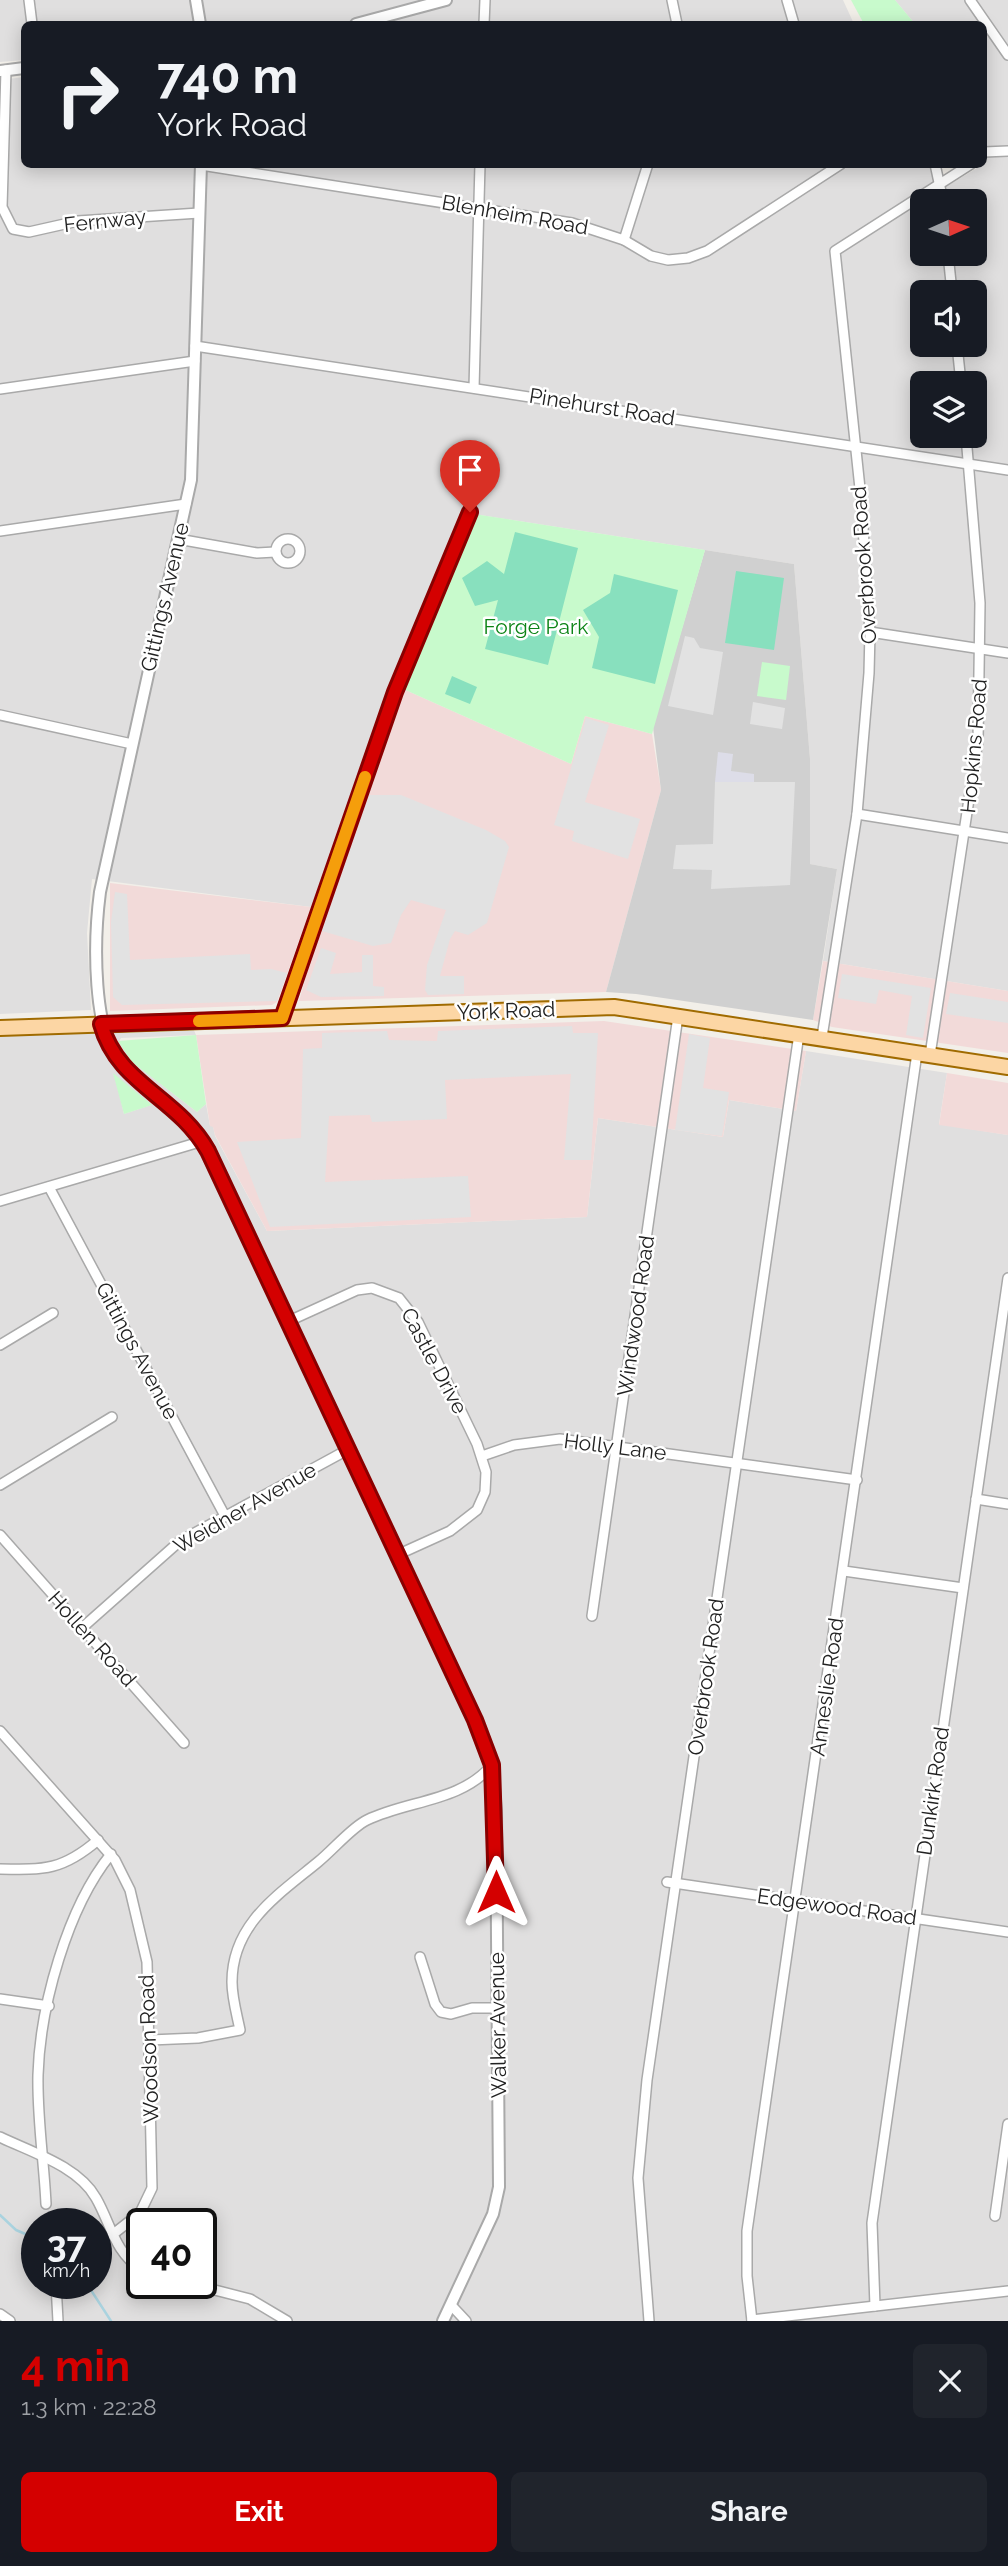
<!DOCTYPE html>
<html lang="en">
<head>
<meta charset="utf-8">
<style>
	body { margin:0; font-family:Raleway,sans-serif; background:#20242c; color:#f1f3f6; height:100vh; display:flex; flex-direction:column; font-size:26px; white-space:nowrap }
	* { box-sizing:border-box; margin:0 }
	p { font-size:23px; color:#9ea1a6 }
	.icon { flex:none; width:38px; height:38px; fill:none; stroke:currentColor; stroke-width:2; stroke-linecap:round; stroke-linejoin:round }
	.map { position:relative; height:2321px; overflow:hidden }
	.details { display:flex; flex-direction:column; background:#171b24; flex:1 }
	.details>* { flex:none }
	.hud { position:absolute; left:21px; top:21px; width:966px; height:147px; border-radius:10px; box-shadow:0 4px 18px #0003; background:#171b24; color:#f1f3f6; overflow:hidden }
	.needle { width:46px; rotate:87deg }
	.tools { position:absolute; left:910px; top:189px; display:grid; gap:14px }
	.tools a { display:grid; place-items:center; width:77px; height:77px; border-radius:10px; background:#171b24; box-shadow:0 4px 18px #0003; font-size:35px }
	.speed { position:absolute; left:21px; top:2208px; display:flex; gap:14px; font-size:35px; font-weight:700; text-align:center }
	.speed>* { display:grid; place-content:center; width:91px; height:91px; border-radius:50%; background:#171b24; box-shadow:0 4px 18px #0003; line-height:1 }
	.speed small { font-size:18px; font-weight:400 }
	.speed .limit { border:4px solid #111; border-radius:10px; background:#fff; color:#111 }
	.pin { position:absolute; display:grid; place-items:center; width:60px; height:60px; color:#fff; margin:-72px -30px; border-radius:50% 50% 50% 0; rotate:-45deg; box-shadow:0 0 7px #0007 }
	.pin .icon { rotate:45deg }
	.me { position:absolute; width:77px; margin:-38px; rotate:0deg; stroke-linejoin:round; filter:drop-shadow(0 0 5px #0008) }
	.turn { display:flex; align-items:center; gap:24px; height:147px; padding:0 21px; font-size:32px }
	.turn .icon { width:91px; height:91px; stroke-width:2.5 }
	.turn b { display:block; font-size:49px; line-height:60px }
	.round { display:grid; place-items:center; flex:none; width:74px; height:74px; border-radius:10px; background:#20242c }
	.summary { display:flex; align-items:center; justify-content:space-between; height:119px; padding:0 21px }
	h1 { font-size:42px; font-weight:700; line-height:52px; color:#d40000 }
	.cta { display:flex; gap:14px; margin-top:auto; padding:14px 21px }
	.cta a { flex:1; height:80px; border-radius:10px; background:#d40000; color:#fff; font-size:28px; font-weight:700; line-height:80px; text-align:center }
	.cta a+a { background:#20242c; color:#f1f3f6 }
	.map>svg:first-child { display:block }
	.residential { fill:#e0dfdf; fill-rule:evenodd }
	.commercial { fill:#f2dad9 }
	.religious { fill:#d0d0d0 }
	.park { fill:#c8facc }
	.pitch { fill:#88e0be }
	.parking { fill:#e2e2e2 }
	.plaza { fill:#dddde8 }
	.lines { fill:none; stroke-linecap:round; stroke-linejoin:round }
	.stream { stroke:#aad3df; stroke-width:2.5 }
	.minor-casing { stroke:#a9a9a9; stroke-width:12 }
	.tertiary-casing { stroke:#a9a9a9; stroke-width:14 }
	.primary-casing { stroke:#a06b00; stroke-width:18 }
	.minor { stroke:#fff; stroke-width:9 }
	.tertiary { stroke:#fff; stroke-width:10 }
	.primary { stroke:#fcd6a4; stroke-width:14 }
	.route-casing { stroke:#8a0000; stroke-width:18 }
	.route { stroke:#d40000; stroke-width:12 }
	.slow { stroke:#f59e0b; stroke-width:12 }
	.labels { text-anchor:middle; stroke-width:5; stroke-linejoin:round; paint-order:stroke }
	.street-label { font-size:21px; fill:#222; stroke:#fff }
	.park-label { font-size:21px; fill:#0c8416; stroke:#fff }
</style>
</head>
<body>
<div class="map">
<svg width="1008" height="2321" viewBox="0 0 1008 2321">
	<rect width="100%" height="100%" fill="#f2efe9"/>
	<g class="residential">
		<polygon points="0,0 843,0 854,24 24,24 24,60 0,62"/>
		<path d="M895 0H1008V991L823 961 837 869 810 864V759L794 564 474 514 401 688 319 930 317 894 311 907 92 879 87 933 91 1010 0 1014V80L24 77V164H929L933 179 949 185 987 162 984 143V24H915ZM922 201H975V254H922ZM922 292H975V345H922ZM922 383H975V436H922Z"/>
		<path d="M190 1021 196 1035 121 1038 119 1041 132 1062 197 1112 206 1104 210 1126H213L215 1136 267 1231 587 1217 598 1118 723 1137 729 1100 796 1111 806 1051 947 1073 939 1124 1008 1135V2321H0V1029ZM115 1075 125 1085 151 1105 124 1114ZM37 2224H96V2284H37ZM142 2224H201V2284H142Z"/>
	</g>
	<g class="commercial">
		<polygon points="401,688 571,764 585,716 652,734 661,790 606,992 299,1001 319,930"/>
		<polygon points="110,883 311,907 277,1002 272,1005 110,1011"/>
		<polygon points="823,961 1008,991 1008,1053 832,1027 813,1020"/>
		<polygon points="604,1021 806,1051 796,1111 729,1100 723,1137 598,1118 587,1217 267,1231 215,1135 213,1127 210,1126 196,1035"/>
		<polygon points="947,1073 1008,1083 1008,1135 939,1125"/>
	</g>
	<polygon class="religious" points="705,550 794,564 810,759 810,864 837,869 813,1020 636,994 606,992 661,790 653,727"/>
	<g class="park">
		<polygon points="851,0 895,0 915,24 864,24"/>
		<polygon points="474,514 705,550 652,734 585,716 571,764 401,688"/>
		<polygon points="762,662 790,666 786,700 757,696"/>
		<polygon points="196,1035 206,1104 197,1112 132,1062 118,1041"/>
		<polygon points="113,1073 152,1105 124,1114"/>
	</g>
	<g class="pitch">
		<polygon points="515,532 578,548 548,665 485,649 498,600 475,606 462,578 487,561 504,574"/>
		<polygon points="736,571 784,578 774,650 725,643"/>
		<polygon points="614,574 678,590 655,684 592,668 599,637 583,610 610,593"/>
		<polygon points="452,676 477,687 470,704 445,694"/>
	</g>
	<g class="parking">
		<polygon points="685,636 694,638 700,648 723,652 713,715 668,706"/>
		<polygon points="753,702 785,708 782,729 750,724"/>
		<polygon points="586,718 609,725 585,802 640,819 628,859 572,841 574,831 554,825"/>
		<polygon points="715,782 795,782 790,885 711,889 712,870 673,869 676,845 713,844"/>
		<polygon points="369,795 401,795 486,830 505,841 509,847 487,923 468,935 455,931 450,939 440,976 464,976 464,994 428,995 425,990 427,965 446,910 411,900 401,915 391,943 373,946 322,931"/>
		<polygon points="115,892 127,894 130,960 250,954 251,970 271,969 287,973 277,1001 122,1005 113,997 111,922"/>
		<polygon points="321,948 336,953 330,974 362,972 362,955 373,955 373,986 384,987 384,996 321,997 306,990"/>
		<polygon points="842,974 931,988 923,1038 906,1035 912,996 879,990 876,1004 838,998"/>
		<polygon points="950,993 1008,1002 1008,1023 946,1014"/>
		<polygon points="572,1026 573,1033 598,1033 591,1160 564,1160 571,1074 445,1080 447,1119 372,1122 370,1115 329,1116 325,1182 468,1176 471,1217 270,1227 237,1142 301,1138 303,1049 322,1048 322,1033 387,1031 389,1040 437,1041 438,1031"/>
		<polygon points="689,1034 710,1038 703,1088 729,1092 722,1136 675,1130"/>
	</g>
	<polygon class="plaza" points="718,752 733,754 731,771 754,774 754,782 715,782"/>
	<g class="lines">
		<g class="stream">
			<polyline points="0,2215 16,2230 37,2239"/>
			<polyline points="87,2284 111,2321"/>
		</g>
		<defs>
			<g id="minor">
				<polyline points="29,0 32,24"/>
				<polyline points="672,0 677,24"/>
				<polyline points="787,0 794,24"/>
				<polyline points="970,0 1008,55"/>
				<polyline points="484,24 485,0"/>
				<polyline points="6,70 2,207 13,229 29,232 78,221 199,213"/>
				<polyline points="984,152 1008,151"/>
				<polyline points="935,164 943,201"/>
				<polyline points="201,165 572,223 624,240 651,256 668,260 688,258 707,251 841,164"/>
				<polyline points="624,240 648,164"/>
				<polyline points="948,254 952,292"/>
				<polyline points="957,345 961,383"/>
				<polyline points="195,346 1008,470"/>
				<polyline points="474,388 480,164"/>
				<polyline points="0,389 195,361"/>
				<polyline points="0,531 186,504"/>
				<circle cx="288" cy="551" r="12"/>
				<polyline points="178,539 257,553 275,552"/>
				<polyline points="870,632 1008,653"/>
				<polyline points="0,715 132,744"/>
				<polyline points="857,814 1008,838"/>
				<polyline points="282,1018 395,692 470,512"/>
				<polyline points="822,1037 857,814 869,673 870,632 861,498 835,251 971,164"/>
				<polyline points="930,1055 978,740 980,603 966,436"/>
				<polyline points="49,1187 225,1516"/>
				<polyline points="0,1201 203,1141"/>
				<polyline points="289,1321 357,1290 372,1288 399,1298 418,1322 477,1444 486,1472 485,1492 477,1510 450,1531 397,1555"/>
				<polyline points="0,1345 53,1313"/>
				<polyline points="482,1456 514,1445 560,1439 857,1480"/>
				<polyline points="0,1485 112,1417"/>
				<polyline points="976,1499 1008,1504"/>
				<polyline points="0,1535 184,1743"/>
				<polyline points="844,1571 963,1588"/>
				<polyline points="592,1616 678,1016"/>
				<polyline points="83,1627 180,1541 349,1449"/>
				<polyline points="0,1731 115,1860 130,1890 147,1962 152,2188 140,2213 112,2235"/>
				<path d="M0 1869C45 1870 63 1870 98 1840"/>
				<polyline points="667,1882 1008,1932"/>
				<polyline points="420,1957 435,2004 441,2012 451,2014 472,2008 497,2008"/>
				<polyline points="0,1999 49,2006"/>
				<path d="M150 2040 198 2038 240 2030C237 2015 232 1998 232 1982 232 1924 278 1895 318 1862 333 1850 352 1827 367 1820 408 1800 461 1802 492 1765"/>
				<path d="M0 2137C31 2152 78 2166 96 2198 111 2224 114 2252 142 2270"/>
				<path d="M46 2204C44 2161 37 2118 38 2075 40 2007 67 1908 111 1854"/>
				<polyline points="995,2216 1008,2124"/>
				<polyline points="56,2284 58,2321"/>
				<polyline points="191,2284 250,2299 287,2321"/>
				<polyline points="451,2305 466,2321"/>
				<polyline points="875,2306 872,2223 1008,1278"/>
				<polyline points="0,2314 10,2321"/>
				<polyline points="752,2320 1008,2291"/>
				<polyline points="649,2321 638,2178 647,2080 799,1034"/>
				<polyline points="752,2321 747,2276 747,2231 917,1053"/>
			</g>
			<g id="tertiary">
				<polyline points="196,0 200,24"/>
				<polyline points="356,24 446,0"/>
				<polyline points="0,71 24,68"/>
				<path d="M201 164 191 480 100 892C94 938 91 1036 124 1069 155 1099 185 1111 208 1151L475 1720 492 1765 496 1811 499 2187 493 2214 443 2321"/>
			</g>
			<polyline id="primary" points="0,1028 614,1007 1008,1067"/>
		</defs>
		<use href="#minor" class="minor-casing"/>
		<use href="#tertiary" class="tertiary-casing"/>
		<use href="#primary" class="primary-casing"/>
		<use href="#minor" class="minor"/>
		<use href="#tertiary" class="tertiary"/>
		<use href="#primary" class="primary"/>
	</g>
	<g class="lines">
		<defs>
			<path id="route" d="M470 512 395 692 282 1018 101 1024C118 1085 177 1096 208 1151L475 1720 492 1765 496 1892"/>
		</defs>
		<use href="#route" class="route-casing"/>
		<use href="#route" class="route"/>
		<polyline class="slow" points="199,1021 282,1018 365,777"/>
	</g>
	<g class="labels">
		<g class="street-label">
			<text transform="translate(515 215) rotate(10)" y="7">Blenheim Road</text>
			<text transform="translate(105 221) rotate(-6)" y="7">Fernway</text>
			<text transform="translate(602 407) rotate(9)" y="7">Pinehurst Road</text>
			<text transform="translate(864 565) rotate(-94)" y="7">Overbrook Road</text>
			<text transform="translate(165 597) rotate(-77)" y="7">Gittings Avenue</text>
			<text transform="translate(974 746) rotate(-85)" y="7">Hopkins Road</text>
			<text transform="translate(506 1011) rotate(-2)" y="7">York Road</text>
			<text transform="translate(636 1316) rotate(-82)" y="7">Windwood Road</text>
			<text transform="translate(137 1351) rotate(62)" y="7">Gittings Avenue</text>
			<text transform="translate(434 1361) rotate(62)" y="7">Castle Drive</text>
			<text transform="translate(615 1447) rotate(7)" y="7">Holly Lane</text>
			<text transform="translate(245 1508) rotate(-30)" y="7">Weidner Avenue</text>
			<text transform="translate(92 1639) rotate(48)" y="7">Hollen Road</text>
			<text transform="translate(706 1677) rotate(-82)" y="7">Overbrook Road</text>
			<text transform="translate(827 1687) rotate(-82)" y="7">Anneslie Road</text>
			<text transform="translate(933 1791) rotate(-82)" y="7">Dunkirk Road</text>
			<text transform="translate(837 1907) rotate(8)" y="7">Edgewood Road</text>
			<text transform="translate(498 2025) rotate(-91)" y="7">Walker Avenue</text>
			<text transform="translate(149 2049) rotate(-92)" y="7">Woodson Road</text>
		</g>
		<g class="park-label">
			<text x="536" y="634">Forge Park</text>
		</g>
	</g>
</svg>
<div class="tools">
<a><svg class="needle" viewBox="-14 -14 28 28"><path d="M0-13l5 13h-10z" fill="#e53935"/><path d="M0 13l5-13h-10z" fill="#9ea1a6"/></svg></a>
<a><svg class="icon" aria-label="sound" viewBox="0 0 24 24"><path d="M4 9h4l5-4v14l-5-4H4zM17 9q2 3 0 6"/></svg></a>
<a><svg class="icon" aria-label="layers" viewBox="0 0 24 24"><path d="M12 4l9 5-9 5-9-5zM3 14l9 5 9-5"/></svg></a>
</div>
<div class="speed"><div>37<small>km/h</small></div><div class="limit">40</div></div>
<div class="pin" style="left:470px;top:512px;background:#d93025"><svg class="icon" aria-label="arrive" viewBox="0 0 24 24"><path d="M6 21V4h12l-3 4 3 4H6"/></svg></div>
<svg class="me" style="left:496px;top:1892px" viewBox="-20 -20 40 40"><path d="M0-17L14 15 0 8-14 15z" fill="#d40000" stroke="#fff" stroke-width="4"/></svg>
<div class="hud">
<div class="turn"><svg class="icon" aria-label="right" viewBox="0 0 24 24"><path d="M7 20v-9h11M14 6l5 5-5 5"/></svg><div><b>740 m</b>York Road</div></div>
</div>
</div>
<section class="details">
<div class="summary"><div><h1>4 min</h1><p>1.3 km · 22:28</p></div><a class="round"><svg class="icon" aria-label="close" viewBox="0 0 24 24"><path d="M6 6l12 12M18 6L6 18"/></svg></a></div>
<div class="cta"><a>Exit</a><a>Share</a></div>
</section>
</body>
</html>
